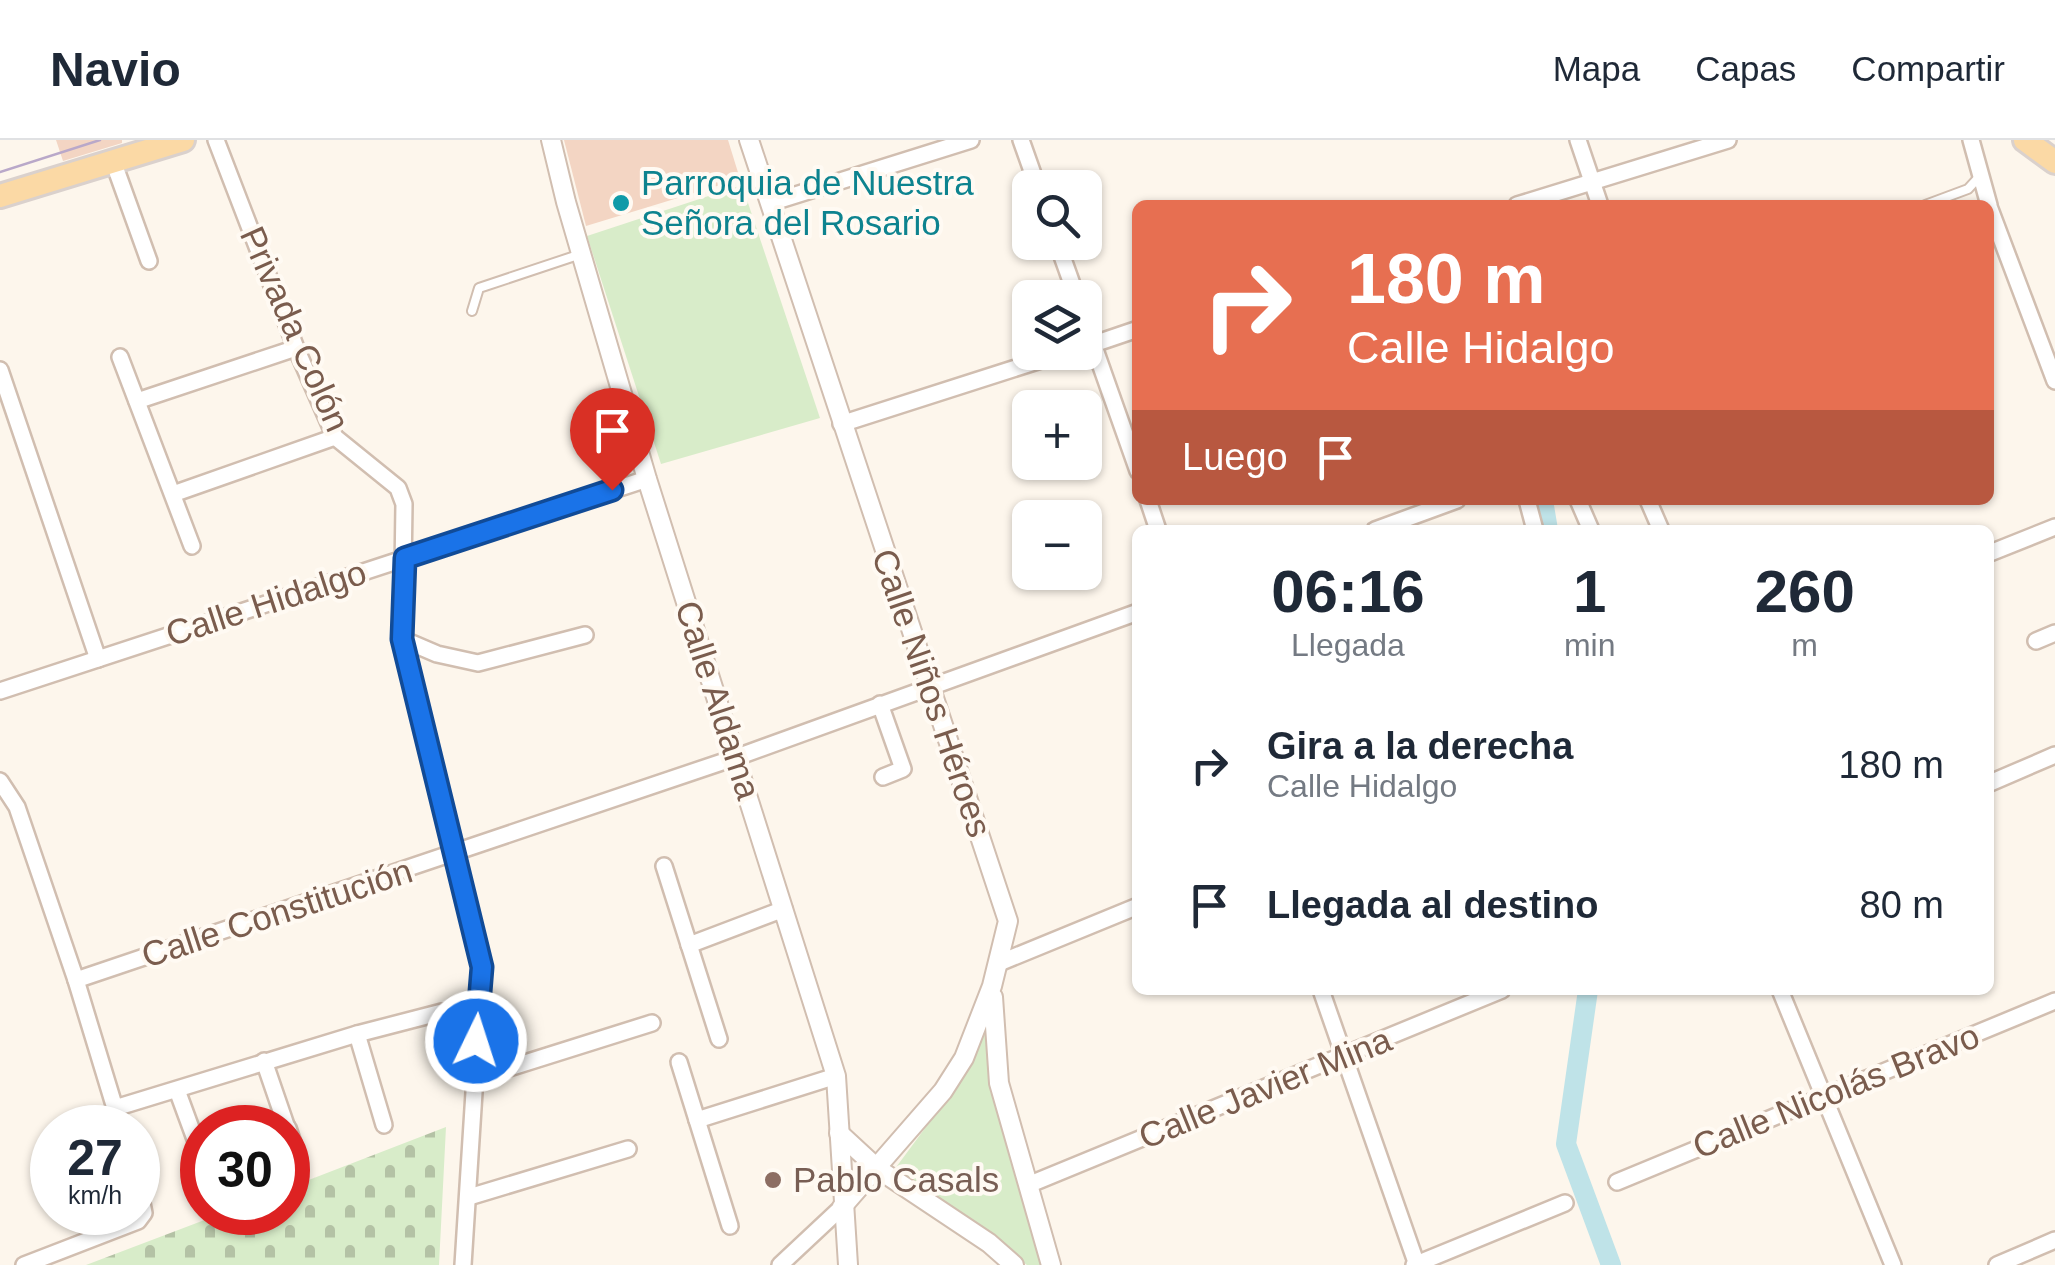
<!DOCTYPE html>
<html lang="es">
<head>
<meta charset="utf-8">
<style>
	body { margin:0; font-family:Arial,sans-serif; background:#f6f6f7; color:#1f2937; height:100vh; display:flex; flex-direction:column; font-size:38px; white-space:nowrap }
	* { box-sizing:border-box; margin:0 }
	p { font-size:32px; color:#747a83 }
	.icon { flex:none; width:55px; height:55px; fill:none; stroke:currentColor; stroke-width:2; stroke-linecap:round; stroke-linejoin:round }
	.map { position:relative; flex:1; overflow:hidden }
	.drawer { position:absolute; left:1132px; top:385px; width:862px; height:470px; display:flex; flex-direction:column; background:#fff; border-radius:15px; box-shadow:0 2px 8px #0004 }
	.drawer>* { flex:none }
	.hud { position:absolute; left:1132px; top:60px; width:862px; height:305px; border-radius:15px; box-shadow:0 2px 8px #0004; background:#e76f51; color:#fff; overflow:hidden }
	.fabs { position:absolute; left:1012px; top:30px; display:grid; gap:20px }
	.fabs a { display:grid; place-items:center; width:90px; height:90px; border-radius:15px; background:#fff; box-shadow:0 2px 8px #0004; font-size:50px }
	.speed { position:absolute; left:30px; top:965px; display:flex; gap:20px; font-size:50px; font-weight:700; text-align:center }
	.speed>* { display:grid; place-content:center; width:130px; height:130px; border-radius:50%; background:#fff; box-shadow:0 2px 8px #0004; line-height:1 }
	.speed small { font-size:25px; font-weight:400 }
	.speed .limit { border:15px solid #d22; background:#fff; color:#111 }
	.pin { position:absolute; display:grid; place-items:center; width:85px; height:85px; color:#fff; margin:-102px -42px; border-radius:50% 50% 50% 0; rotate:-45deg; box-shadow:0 0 10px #0007 }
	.pin .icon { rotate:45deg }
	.me { position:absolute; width:110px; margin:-55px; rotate:4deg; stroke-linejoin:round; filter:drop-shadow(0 0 8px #0008) }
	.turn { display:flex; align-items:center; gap:35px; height:210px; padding:0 50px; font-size:45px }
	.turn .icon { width:130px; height:130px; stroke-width:2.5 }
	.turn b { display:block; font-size:70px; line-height:85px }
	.then { display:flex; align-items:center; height:95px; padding:0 50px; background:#0003; gap:20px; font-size:38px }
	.eta { display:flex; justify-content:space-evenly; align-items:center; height:170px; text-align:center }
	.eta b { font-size:60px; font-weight:800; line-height:70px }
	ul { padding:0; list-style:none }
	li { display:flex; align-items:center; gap:30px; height:140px; padding:0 50px }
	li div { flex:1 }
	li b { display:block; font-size:38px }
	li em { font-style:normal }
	header { display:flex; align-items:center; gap:60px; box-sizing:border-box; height:140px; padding:0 50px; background:#fff; border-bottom:2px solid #e0e1e3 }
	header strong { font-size:48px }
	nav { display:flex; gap:55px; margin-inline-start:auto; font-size:35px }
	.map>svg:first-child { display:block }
	.cemetery { fill:url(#cemetery-stones) }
	.park { fill:#d8ecc9 }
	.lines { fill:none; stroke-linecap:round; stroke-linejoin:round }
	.canal { stroke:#bfe3e8; stroke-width:20 }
	.building { fill:#f3d5c3 }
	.service-casing { stroke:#d1beb0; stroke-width:12 }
	.minor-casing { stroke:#d1beb0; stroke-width:20 }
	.tertiary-casing { stroke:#d1beb0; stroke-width:22 }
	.primary-casing { stroke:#dad1cd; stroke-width:28 }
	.service { stroke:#fff; stroke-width:8 }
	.minor { stroke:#fff; stroke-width:15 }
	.tertiary { stroke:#fff; stroke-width:18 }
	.primary { stroke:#fbd9a5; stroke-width:22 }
	.tram { stroke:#b9a8c9; stroke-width:2.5 }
	.route-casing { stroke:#114b97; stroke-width:25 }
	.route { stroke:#1a73e8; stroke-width:18 }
	.culture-dot { fill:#0f9aa8; stroke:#fffaf3; stroke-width:4 }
	.education-dot { fill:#8d6e63; stroke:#fffaf3; stroke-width:4 }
	.labels { text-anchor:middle; stroke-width:8; stroke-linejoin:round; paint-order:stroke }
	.culture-label { font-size:35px; fill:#0d838f; stroke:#fffaf3; text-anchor:start }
	.street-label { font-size:35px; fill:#7a5c4d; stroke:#fffaf3 }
	.education-label { font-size:35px; fill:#785e54; stroke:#fffaf3; text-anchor:start }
</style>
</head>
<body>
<header>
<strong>Navio</strong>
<nav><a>Mapa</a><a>Capas</a><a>Compartir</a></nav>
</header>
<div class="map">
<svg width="2055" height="1125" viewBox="0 0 2055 1125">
	<defs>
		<pattern id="cemetery-stones" width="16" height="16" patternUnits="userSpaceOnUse" patternTransform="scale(2.5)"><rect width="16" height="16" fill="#d8ecc9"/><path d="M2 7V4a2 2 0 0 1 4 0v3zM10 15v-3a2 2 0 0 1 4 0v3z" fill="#b4c2a5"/></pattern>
	</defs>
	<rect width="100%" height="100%" fill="#fdf6ec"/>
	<polygon class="cemetery" points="446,987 439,1125 86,1125 223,1073 288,1072 288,1048"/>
	<g class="park">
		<polygon points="742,45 820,278 661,324 587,96"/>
		<polygon points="990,883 1049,1125 1027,1125 894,1030 963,937"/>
	</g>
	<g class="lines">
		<g class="canal">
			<polyline points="1543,360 1548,390"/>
			<polyline points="1588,850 1566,1004 1611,1125"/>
		</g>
	</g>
	<g class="building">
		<polygon points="56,0 122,0 122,3 63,21"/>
		<polygon points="564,0 728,0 740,39 586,86"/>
	</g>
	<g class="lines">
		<defs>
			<g id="service">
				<polyline points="1925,65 1968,49 1979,37"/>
				<polyline points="472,171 479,148 581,114"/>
			</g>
			<g id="minor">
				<polyline points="216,0 296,208 335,297 398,348 404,364 402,499 482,827 463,1125"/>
				<polyline points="1021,0 1038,48"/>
				<polyline points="1578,0 1600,65"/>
				<polyline points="1971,0 1989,65"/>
				<polyline points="113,21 149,121"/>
				<polyline points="770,63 971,0"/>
				<polyline points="1517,65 1728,0"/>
				<polyline points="1990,69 2055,241"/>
				<polyline points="1057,102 1077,158"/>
				<polyline points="1085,181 1138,331"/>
				<polyline points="1085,207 1138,189"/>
				<polyline points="120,217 192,406"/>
				<polyline points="0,230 98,519"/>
				<polyline points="137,261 296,208"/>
				<polyline points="841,284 1066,212"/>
				<polyline points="173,354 335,297"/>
				<polyline points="1148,360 1158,390"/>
				<polyline points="1527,360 1535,390"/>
				<polyline points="1578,360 1591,390"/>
				<polyline points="1648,360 1661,390"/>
				<polyline points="1375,390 1457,360"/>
				<polyline points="1990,413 2055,387"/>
				<polyline points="402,499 437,514 478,523 585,495"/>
				<polyline points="2036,501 2055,493"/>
				<polyline points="0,551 647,339"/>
				<polyline points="880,564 903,629 883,637"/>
				<polyline points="0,641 17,667 76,840 121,988"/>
				<polyline points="1990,643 2055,615"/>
				<polyline points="664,726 719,899"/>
				<polyline points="689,805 784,769"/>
				<polyline points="999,823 1138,766"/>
				<polyline points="76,840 737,617 1138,472"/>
				<polyline points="1321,850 1417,1125"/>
				<polyline points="1780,850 1893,1125"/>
				<polyline points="357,894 384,985"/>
				<polyline points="264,921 287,988"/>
				<polyline points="679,922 730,1086"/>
				<polyline points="474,939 652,883"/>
				<polyline points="177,950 202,1018"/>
				<polyline points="115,968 357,894 442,872"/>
				<polyline points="697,980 836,936"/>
				<polyline points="288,988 299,1021"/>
				<polyline points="1617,1042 2055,861"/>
				<polyline points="1028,1045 1502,850"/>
				<polyline points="469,1057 628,1009"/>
				<polyline points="24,1125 138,1081 144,1073 138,1043"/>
				<polyline points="780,1125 842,1067"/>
				<polyline points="1414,1125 1565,1063"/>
				<polyline points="1997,1125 2055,1100"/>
			</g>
			<g id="tertiary">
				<polyline points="551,0 566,62 647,339 836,936 848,1125"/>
				<polyline points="749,0 1008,781 992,846 964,918 943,951 842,1067"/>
				<polyline points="993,857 999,943 1051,1125"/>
				<polyline points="839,993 878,1029 989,1103 1014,1125"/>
			</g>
			<g id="primary">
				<polyline points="2025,0 2055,22"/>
				<polyline points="0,56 183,0"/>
			</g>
		</defs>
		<use href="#service" class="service-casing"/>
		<use href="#minor" class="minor-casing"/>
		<use href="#tertiary" class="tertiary-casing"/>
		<use href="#primary" class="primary-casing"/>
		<use href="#service" class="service"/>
		<use href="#minor" class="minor"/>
		<use href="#tertiary" class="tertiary"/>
		<use href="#primary" class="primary"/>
		<polyline class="tram" points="0,32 100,0"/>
	</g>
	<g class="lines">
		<defs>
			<polyline id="route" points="476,901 482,827 402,499 405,418 612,350"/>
		</defs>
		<use href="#route" class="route-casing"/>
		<use href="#route" class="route"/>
	</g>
	<circle class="culture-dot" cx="621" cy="63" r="10"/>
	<circle class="education-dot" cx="773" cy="1040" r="10"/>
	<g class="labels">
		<g class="culture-label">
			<text x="641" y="55">Parroquia de Nuestra<tspan x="641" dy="40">Señora del Rosario</tspan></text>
		</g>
		<g class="street-label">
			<text transform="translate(295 189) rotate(66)" y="12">Privada Colón</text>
			<text transform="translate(266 463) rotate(-18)" y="12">Calle Hidalgo</text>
			<text transform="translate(932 553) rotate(71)" y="12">Calle Niños Héroes</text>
			<text transform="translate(718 560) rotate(72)" y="12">Calle Aldama</text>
			<text transform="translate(277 773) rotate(-18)" y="12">Calle Constitución</text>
			<text transform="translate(1265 948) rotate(-22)" y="12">Calle Javier Mina</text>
			<text transform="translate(1836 951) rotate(-22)" y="12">Calle Nicolás Bravo</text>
		</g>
		<g class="education-label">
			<text x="793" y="1052">Pablo Casals</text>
		</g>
	</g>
</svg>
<div class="fabs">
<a><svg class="icon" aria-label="search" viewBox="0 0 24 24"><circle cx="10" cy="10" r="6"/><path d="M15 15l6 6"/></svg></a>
<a><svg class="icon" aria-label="layers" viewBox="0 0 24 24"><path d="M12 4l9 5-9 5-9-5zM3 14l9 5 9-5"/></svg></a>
<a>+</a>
<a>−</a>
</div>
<div class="speed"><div>27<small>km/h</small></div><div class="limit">30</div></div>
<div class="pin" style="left:612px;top:350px;background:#d93025"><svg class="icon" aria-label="arrive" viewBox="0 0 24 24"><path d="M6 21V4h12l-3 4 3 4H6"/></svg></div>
<svg class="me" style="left:476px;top:901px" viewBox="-20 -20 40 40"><circle r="17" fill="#1a73e8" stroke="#fff" stroke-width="3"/><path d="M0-11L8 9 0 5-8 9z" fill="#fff"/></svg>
<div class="hud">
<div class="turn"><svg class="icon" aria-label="right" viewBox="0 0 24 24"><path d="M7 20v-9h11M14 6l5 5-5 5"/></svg><div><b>180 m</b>Calle Hidalgo</div></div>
<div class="then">Luego<svg class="icon" aria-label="arrive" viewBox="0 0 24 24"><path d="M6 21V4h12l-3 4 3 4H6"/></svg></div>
</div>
<section class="drawer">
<div class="eta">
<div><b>06:16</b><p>Llegada</p></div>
<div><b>1</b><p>min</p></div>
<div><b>260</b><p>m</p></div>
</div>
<ul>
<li><svg class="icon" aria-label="right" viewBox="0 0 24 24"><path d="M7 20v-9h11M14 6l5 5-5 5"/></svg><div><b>Gira a la derecha</b><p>Calle Hidalgo</p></div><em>180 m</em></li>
<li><svg class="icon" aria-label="arrive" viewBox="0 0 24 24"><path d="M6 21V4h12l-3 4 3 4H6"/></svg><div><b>Llegada al destino</b></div><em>80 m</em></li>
</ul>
</section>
</div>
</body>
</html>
